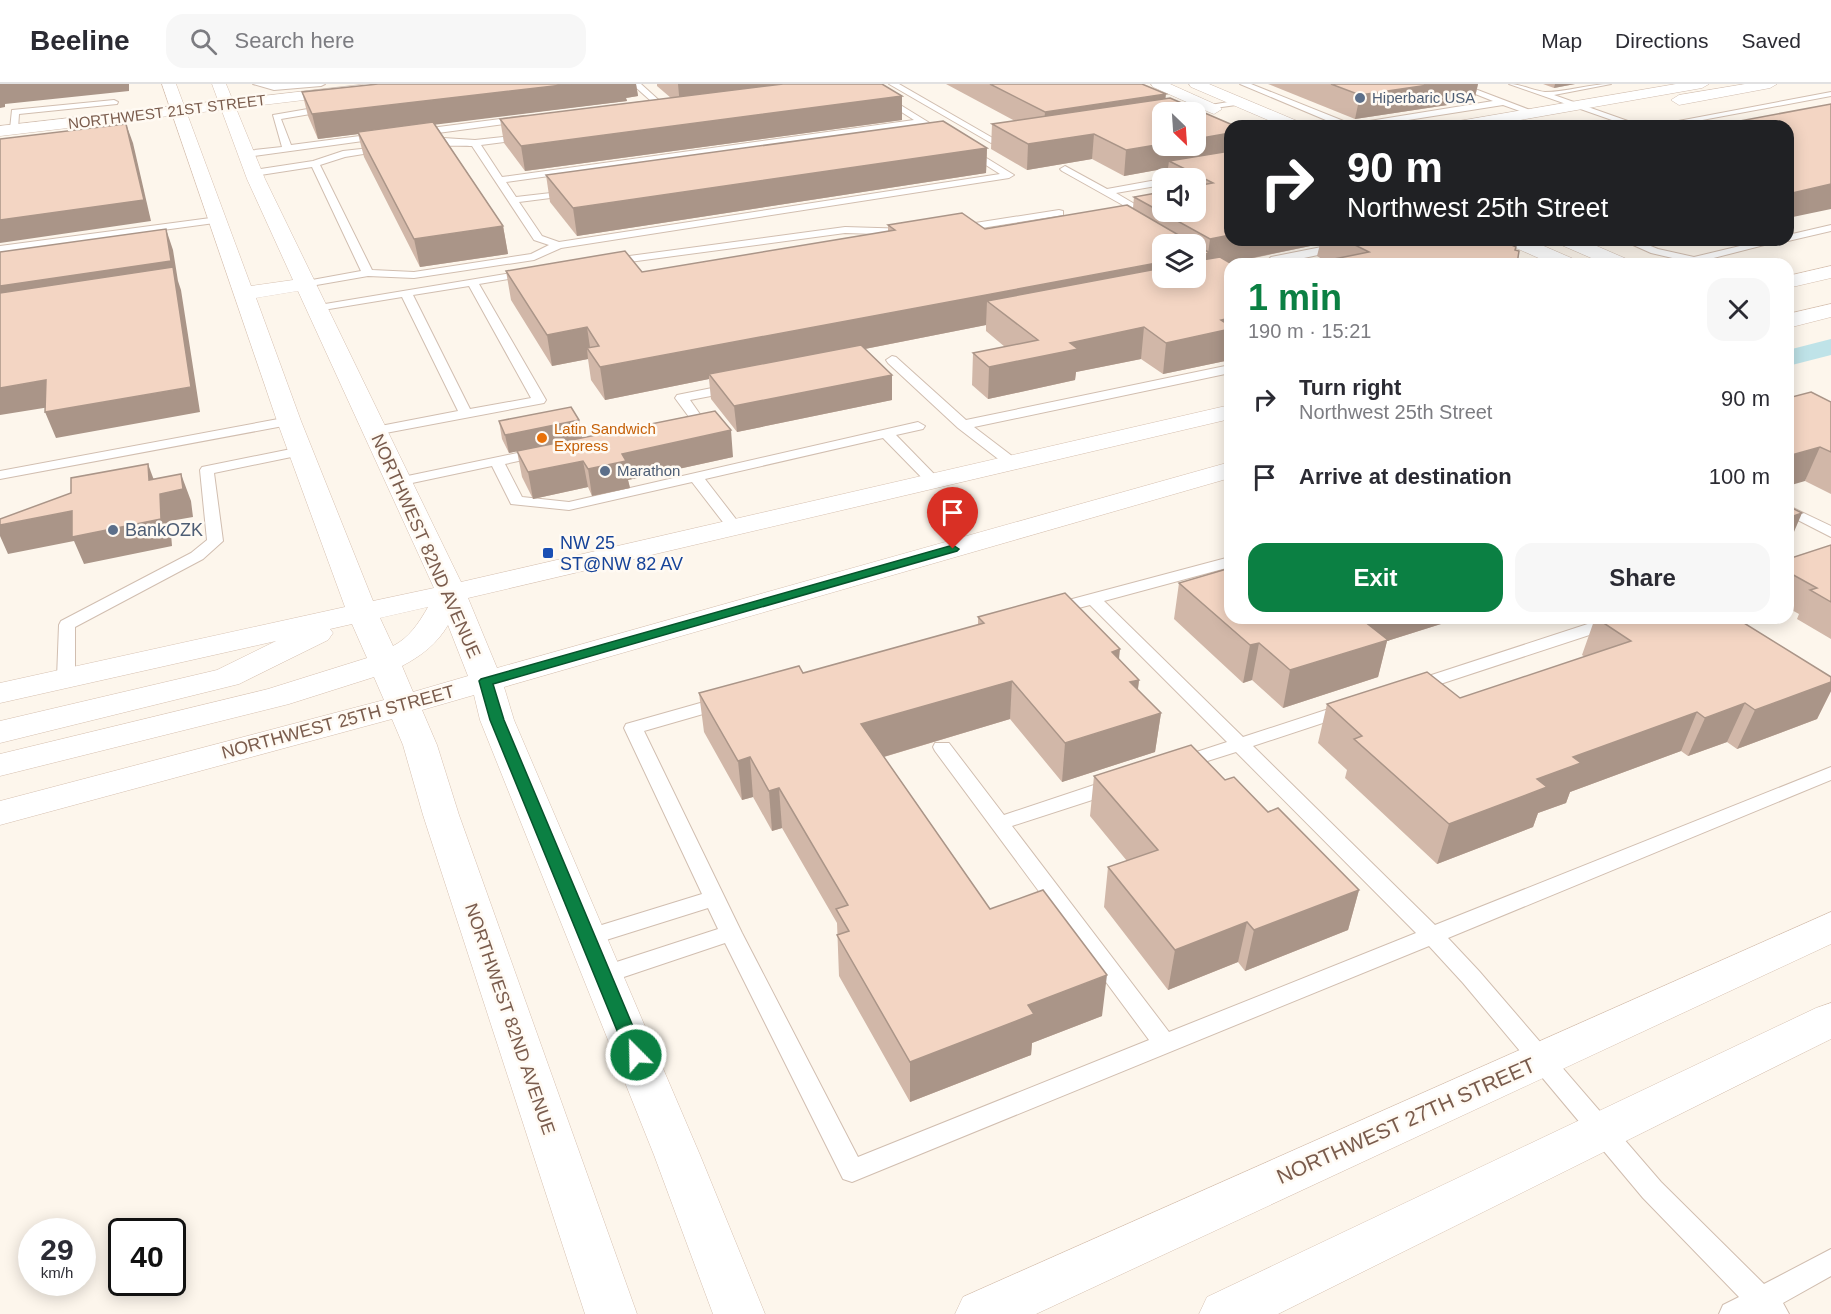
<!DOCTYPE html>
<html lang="en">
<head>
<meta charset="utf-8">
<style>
	body { margin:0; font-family:Arial,sans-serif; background:#f7f7f7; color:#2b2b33; height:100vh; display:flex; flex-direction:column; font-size:22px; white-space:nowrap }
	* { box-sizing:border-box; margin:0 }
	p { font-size:20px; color:#7c7c81 }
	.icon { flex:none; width:33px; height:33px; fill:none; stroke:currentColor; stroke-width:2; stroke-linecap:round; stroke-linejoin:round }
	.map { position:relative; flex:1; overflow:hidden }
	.drawer { position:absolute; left:1224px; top:174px; width:570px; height:366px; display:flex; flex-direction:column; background:#fff; border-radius:18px; box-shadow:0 3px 15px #0003 }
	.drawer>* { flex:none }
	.hud { position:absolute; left:1224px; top:36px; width:570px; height:126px; border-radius:18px; box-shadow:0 3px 15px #0003; background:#202124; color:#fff; overflow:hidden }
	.needle { width:39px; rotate:155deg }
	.buttons { position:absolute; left:1152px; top:18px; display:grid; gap:12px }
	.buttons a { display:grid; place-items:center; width:54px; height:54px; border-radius:12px; background:#fff; box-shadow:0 3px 15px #0003; font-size:30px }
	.speed { position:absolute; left:18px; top:1134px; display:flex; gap:12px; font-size:30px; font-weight:700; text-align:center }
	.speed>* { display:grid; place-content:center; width:78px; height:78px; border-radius:50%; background:#fff; box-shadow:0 3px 15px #0003; line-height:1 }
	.speed small { font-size:15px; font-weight:400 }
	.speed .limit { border:3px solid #111; border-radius:9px; background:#fff; color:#111 }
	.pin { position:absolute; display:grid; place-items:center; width:51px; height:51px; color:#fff; margin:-62px -26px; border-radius:50% 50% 50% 0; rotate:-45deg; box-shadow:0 0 6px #0007 }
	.pin .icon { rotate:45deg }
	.me { position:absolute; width:66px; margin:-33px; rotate:337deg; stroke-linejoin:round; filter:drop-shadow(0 0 4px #0008) }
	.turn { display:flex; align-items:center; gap:21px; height:126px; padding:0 24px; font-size:27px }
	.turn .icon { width:78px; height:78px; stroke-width:2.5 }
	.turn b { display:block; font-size:42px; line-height:51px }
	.round { display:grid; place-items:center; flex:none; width:63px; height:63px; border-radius:18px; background:#f7f7f7 }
	.summary { display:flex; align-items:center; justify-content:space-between; height:102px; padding:0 24px }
	h1 { font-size:36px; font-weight:800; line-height:45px; color:#0b8043 }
	.button { display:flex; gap:12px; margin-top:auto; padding:12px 24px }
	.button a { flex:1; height:69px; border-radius:18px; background:#0b8043; color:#fff; font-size:24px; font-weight:800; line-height:69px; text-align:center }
	.button a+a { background:#f7f7f7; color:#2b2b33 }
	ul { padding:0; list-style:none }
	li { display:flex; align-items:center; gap:18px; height:78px; padding:0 24px }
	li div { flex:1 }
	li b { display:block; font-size:22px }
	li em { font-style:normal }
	header { display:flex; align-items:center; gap:36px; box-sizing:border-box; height:84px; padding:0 30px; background:#fff; border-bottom:2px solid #e1e1e2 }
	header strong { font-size:28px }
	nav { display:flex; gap:33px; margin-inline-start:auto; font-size:21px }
	.search { width:420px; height:54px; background:#f7f7f7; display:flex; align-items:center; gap:15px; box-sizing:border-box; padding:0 21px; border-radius:18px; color:#7c7c81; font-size:22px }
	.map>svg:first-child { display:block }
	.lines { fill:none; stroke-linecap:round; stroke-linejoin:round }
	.canal { fill:#bfe3e8; fill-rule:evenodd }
	.lane-casing { stroke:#d1beb0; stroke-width:2 }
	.street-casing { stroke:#d1beb0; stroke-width:1 }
	.secondary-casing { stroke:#d6c0b0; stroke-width:1 }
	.lane { fill:#fff; fill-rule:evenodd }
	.street { fill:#fff; fill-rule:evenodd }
	.secondary { fill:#fff; fill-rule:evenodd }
	.wall { fill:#d1b7a8; fill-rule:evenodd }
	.shaded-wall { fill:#aa9588 }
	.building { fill:#f3d5c3; stroke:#aa9588; stroke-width:1.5 }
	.route { fill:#0b8043; stroke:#07532c; stroke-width:1.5 }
	.service-dot { fill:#5c6f8a; stroke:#fffaf3; stroke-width:2 }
	.food-dot { fill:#e8710a; stroke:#fffaf3; stroke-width:2 }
	.transit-dot { fill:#1a4fb4; stroke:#fffaf3; stroke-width:2 }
	.labels { text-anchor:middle; stroke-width:5; stroke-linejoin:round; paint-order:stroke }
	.far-service-label { font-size:15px; fill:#4e5e75; stroke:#fffaf3; text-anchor:start }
	.far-street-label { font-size:15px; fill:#7a5c4d; stroke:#fffaf3 }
	.far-food-label { font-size:15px; fill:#c56008; stroke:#fffaf3; text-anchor:start }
	.service-label { font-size:18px; fill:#4e5e75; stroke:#fffaf3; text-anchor:start }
	.transit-label { font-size:18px; fill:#164399; stroke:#fffaf3; text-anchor:start }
	.street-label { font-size:18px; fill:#7a5c4d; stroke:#fffaf3 }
	.near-street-label { font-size:21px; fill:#7a5c4d; stroke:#fffaf3 }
</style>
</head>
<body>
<header>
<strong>Beeline</strong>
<div class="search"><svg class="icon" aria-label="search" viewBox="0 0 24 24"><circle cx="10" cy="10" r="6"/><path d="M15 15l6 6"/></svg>Search here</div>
<nav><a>Map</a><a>Directions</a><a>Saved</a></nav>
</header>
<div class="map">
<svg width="1831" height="1230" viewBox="0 0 1831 1230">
	<rect width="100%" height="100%" fill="#fdf6ec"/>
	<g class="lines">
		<polygon class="canal" points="1831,255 1831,271 1788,282 1788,266"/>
		<defs>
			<g id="lane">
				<polygon points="253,0 325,0 321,2 274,6"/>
				<polygon points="632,0 641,0 662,19 658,21 635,23 635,19 651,17"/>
				<polygon points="889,0 899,0 998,57 991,59"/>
				<polygon points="1240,0 1251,0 1351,40 1493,17 1450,0 1462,0 1538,29 1534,32 1503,21 1370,42 1340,42"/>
				<path d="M1509 0C1522 0 1533 7 1545 8 1567 8 1589 0 1611 0L1554 11 1642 42H1629Z"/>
				<polygon points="1831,8 1831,12 1670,42 1652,42"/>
				<path d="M881 9 1014 91 1009 94 561 164 534 176 414 194 368 192 305 203 299 200 301 198 361 187 312 83 254 92 249 89 254 86 313 77 343 67 388 62V66L345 73 320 81 372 186 414 188 531 170 549 161 534 156 472 62C462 61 421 63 417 60L418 58 443 54 475 56 531 50 532 52 528 55 481 61 502 93 914 36 878 13 877 11ZM921 40 1000 90 559 158 542 152 519 118 574 111 579 108 577 106 516 113 506 98Z"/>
				<polygon points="114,16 118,18 117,20 19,30 18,45 14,48 10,45 12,26"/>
				<polygon points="1240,16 1244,18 1243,20 1187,28 1169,28"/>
				<polygon points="331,21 334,22 334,26 281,35 291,61 360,52 364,55 363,57 246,73 241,70 246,67 282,63 273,31"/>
				<polygon points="524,32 528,35 527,37 423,51 419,48 423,45"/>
				<polygon points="1065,82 1107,105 1162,95 1162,101 1116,109 1155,132 1146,134 1062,87 1060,85"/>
				<polygon points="1059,126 1063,127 1063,131 956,148 951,145 956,142"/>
				<polygon points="218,133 222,134 222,138 0,168 0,162"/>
				<polygon points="1831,141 1831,147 1788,157 1784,156 1694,179 1651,169 1622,156 1636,156 1658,165 1694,173 1765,156 1788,156 1788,151"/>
				<polygon points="845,143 910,145 915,148 910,151 845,149 607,181 602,178 607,175"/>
				<polygon points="1357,156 1379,156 1374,159 1276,180 1264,180 1271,173"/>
				<path d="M529 186 535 189 533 191 479 200 546 316 544 319 375 351 370 350 368 347 370 344 458 327 402 213 317 227 311 224 313 222ZM469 202 531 314 470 325 413 211Z"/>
				<polygon points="892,272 896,273 966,336 1230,281 1230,289 974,343 1016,375 1018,378 1011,382 1006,381 958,344 888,279 886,276"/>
				<polygon points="732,300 738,304 737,307 690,316 704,336 702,339 675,342 673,339 675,336 689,333 675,314 677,311"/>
				<polygon points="289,333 294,334 296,337 294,340 0,395 0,387"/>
				<polygon points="918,338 925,342 923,345 896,351 938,394 940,397 938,400 928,400 883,354 705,395 742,443 734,448 729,446 692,398 569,426 511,420 492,382 398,402 391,398 398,394 541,364 546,365 548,368 546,371 505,380 522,413 569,418"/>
				<polygon points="301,363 306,364 308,367 306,370 214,389 223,457 203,475 75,543 75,594 72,598 60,598 57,594 59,541 61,537 191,469 207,456 200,386 202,383"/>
				<polygon points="1793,424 1831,442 1831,453 1788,431 1788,425"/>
				<polygon points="1230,473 1230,483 1104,517 1243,653 1341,621 1353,621 1356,625 1353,629 1253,662 1435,841 1831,683 1831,696 1448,854 1479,887 1661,1098 1764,1200 1831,1165 1831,1192 1783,1219 1789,1230 1719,1230 1723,1221 1739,1213 1643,1114 1463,899 1429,862 852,1098 843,1095 725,859 603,900 595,897 592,891 595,885 718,845 708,824 587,862 579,860 576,854 579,848 702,810 624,644 626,640 725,612 731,614 734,618 731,622 644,647 742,849 858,1073 1149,956 935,667 933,663 935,659 949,659 1004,731 1109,696 1116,695 1123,696 1126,701 1123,706 1012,742 1169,948 1416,849 1236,668 1179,686 1172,684 1169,680 1172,676 1227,658 1090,521 1052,531 1044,526 1046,522"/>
				<polygon points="1606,534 1631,534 1629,538 1419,607 1407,607 1404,603 1407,599"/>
			</g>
			<g id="street">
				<polygon points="367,0 412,0 405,4 0,52 0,42"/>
				<polygon points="1151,0 1170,0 1219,22 1222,25 1214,30 1209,28 1153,3"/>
				<polygon points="1189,0 1209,0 1302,39 1304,42 1282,42 1191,3"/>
				<polygon points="1676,0 1709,0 1702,4 1486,42 1451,42 1459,37"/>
				<polygon points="1745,0 1777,0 1770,4 1679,21 1671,16 1679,11"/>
				<polygon points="1504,156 1530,156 1576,176 1579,180 1552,180 1507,160"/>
				<polygon points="1556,156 1583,156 1629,176 1632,180 1605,180 1559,160"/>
			</g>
			<g id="secondary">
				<path d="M162 0H176L251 202 293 196 247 95 212 0H226L265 95 461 498 1230 321V335L468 514 497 584 1230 378V394L504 603 514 636 700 1071 765 1230H713L654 1071 480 636 474 611 422 626 437 661 459 731 637 1230H585L423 731 403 661 392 635 0 741V717L384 616 374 593 289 620 0 692V670L268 605 367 574 352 540 330 545 333 549 328 556 239 600 0 659V637L217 586 276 557 0 619V599L345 523 277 337ZM298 207 434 504 373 517 301 337 256 214ZM428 523C419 539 409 554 393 562L380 534ZM448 541 468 592 413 608 402 582C421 572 437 560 448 541Z"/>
				<polygon points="1831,182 1831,194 1788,204 1788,192"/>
				<polygon points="1831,220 1831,233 1788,244 1788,230"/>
				<polygon points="1831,828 1831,860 1036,1230 955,1230 963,1213"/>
				<polygon points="1831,919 1831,955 1278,1230 1199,1230 1207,1213 1816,924"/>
			</g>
		</defs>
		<use href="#lane" class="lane-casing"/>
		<use href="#street" class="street-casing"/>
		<use href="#secondary" class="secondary-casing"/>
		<use href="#lane" class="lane"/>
		<use href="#street" class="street"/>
		<use href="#secondary" class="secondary"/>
	</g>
	<g class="wall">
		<polygon points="378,0 636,0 638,12 626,14 627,17 435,40 503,142 508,170 420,183 364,73 358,50 318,55 308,32 302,8"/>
		<polygon points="657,0 882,0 902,12 902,36 525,87 504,59 500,35 671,14 657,2"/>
		<path d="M946 0H1142L1165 14 1235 42 1230 156H1501L1325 177 1317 172 1320 160 1230 179V276L1163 290 1141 275 1076 288 1075 296 988 315 972 301 973 269 1005 263 986 247V241L865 265 892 316 737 348 711 315 709 295 605 316 591 296 588 275 552 282 511 216 506 187 642 188 888 148V141L985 145 1133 124 1134 113 1196 128V94H1167L1168 84 1124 92 1092 75 1027 86 991 65 992 40 1015 37ZM1162 160H1196V194Z"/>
		<polygon points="1268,0 1478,0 1474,17 1355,35"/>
		<polygon points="1543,0 1575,0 1554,4"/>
		<polygon points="987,64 986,89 577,152 550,118 546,91"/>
		<polygon points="1665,156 1693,156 1675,160"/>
		<polygon points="1831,318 1831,410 1805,397"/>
		<polygon points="579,336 582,354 733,373 628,396 630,404 592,412 588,403 533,415 522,393 517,367 509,369 502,355 499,337"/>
		<polygon points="1831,461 1831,555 1797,535 1799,530 1788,524 1788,475"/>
		<polygon points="1179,499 1230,534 1460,534 1387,557 1378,593 1283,624 1252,596 1243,599 1174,535"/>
		<polygon points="978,533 1119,576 1139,596 1138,606 1161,629 1155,668 1062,698 1010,635 884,673 990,825 1102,932 1032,959 1031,971 910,1018 839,892 837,839 782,744 772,747 753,713 742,716 704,648 699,609 803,589 978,541"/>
		<polygon points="1530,534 1558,534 1539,540"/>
		<polygon points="1595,534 1831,593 1831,607 1817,635 1737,665 1727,658 1688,672 1681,667 1570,708 1566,719 1538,729 1533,743 1437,780 1345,694 1347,686 1318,659 1327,620 1460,614 1585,573 1582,571"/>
		<polygon points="1094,692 1225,696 1268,728 1359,806 1348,846 1245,887 1238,878 1168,906 1104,823 1108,783 1127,777 1090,732"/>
	</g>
	<g class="shaded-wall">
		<polygon points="0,0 129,0 129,7 5,20 5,23 0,24"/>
		<polygon points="571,0 636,0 638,12 626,14 627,17 318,55 312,30"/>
		<polygon points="678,0 856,0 680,22"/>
		<polygon points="1435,0 1478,0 1474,17 1355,35 1360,11"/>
		<polygon points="1555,0 1575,0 1554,4"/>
		<polygon points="1166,10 1164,28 1043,53 1045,28"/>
		<polygon points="902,12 902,36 525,87 521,62"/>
		<polygon points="126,40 133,59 151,137 0,159 0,136"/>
		<polygon points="1230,49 1230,74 1169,77 1168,84 1124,92 1126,66 1162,60 1162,62 1196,62 1196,55"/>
		<polygon points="1094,50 1092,75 1027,86 1028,60"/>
		<polygon points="987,64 986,89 577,152 573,124"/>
		<polygon points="1831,100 1831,125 1788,134 1788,110"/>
		<polygon points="503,142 508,170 420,183 414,155"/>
		<polygon points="166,145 173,166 178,197 181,206 200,328 56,354 45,328 191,303 0,227 0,202"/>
		<polygon points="1230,151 1230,156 1320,156 1320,160 1208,183 1206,198 1012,236 987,217 986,241 713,295 709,290 709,295 605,316 600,283 1162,178 1162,194 1196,194 1196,172 1208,170 1210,155"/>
		<polygon points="1677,156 1693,156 1675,160"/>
		<polygon points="1230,234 1230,276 1163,290 1166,259 1221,236"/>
		<polygon points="587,243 591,270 587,264 588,275 552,282 547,251"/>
		<polygon points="1144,243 1141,275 1076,288 1075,296 988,315 989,283 1070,259"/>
		<polygon points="892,291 892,316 737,348 734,322"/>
		<polygon points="46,296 56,322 0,331 0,304"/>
		<polygon points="579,336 582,354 509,369 505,351"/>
		<polygon points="731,346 733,373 628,396 630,404 592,412 588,385 622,370"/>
		<polygon points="1820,363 1805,397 1788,402 1788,372"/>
		<polygon points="583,377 588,403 533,415 528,388"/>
		<polygon points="148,380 158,407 149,396"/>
		<polygon points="181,390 191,417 193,433 170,437 172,462 84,480 74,457 8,470 0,452 0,441 160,410"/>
		<polygon points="1802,429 1788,462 1788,434"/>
		<polygon points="1357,534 1460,534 1387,557 1378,593 1283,624 1290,586"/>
		<polygon points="1541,534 1558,534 1539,540"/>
		<polygon points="1259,559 1252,596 1243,599 1250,561"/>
		<polygon points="1120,565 1116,603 1112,568"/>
		<polygon points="1139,596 1134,634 1130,598"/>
		<polygon points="1012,597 1010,635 863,679 861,640"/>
		<polygon points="1831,598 1831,607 1817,635 1737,665 1755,626"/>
		<polygon points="1745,619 1727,658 1688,672 1705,634"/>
		<polygon points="1697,628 1681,667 1570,708 1566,719 1538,729 1533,743 1437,780 1449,740 1537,695 1573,673"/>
		<polygon points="1161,629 1155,668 1062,698 1065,659"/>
		<polygon points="750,673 753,713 742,716 738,677"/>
		<polygon points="779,704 782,744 772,747 769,707"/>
		<polygon points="1359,806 1348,846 1245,887 1254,846"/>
		<polygon points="1247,838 1238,878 1168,906 1175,866"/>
		<polygon points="1107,891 1102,932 1032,959 1031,971 910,1018 910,978 1028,921"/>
	</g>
	<g class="building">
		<polygon points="378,0 571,0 312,30 302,8"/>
		<polygon points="783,0 882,0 902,12 521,62 500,35"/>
		<polygon points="990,0 1142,0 1166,10 1045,28"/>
		<polygon points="1331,0 1435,0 1360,11"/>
		<polygon points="1170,14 1235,42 1230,42 1230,49 1196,55 1196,28 1162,28 1162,60 1126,66 1094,50 1028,60 992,40"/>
		<polygon points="1831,20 1831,100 1788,110 1788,42 1713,42"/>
		<polygon points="943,37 987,64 573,124 546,91"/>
		<polygon points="433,38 503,142 414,155 358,48"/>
		<polygon points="126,40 144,116 0,136 0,55"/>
		<polygon points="1230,67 1230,151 1210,155 1134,113 1162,108 1162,128 1196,128 1196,102 1213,99 1169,77"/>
		<polygon points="1127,121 1194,160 1162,160 1162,178 600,283 587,264 599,262 587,243 547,251 506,187 625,167 642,188 895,146 888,141 962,129 985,145"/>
		<polygon points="166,145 171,177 0,202 0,168"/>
		<polygon points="1345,156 1501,156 1516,163 1515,166 1519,167 1517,180 1309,180 1369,168"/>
		<polygon points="1196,161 1210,169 1196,172"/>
		<polygon points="1220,173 1232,180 1230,180 1230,234 1221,236 1230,242 1230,245 1166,259 1144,243 1070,259 1078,265 989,283 973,269 1038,256 987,217 1162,184 1162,194 1196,194 1196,177"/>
		<polygon points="173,183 191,303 45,328 46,296 0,304 0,209"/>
		<polygon points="861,261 892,291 734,322 709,290"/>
		<polygon points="1811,308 1831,318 1831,368 1820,363 1788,372 1788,314"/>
		<polygon points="571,323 579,336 505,351 499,337"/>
		<polygon points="715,327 731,346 622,370 626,377 588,385 583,377 528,388 517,367"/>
		<polygon points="148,380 149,396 181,390 183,405 160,410 161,435 72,453 72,427 0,441 0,435 71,409 71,394"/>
		<polygon points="1788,422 1802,429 1788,434"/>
		<polygon points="1831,461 1831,518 1810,506 1817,504 1788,488 1788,475"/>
		<polygon points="1230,484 1230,534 1360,534 1388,556 1290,586 1259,559 1250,561 1179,499"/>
		<polygon points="1065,509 1120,565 1112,568 1139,596 1130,598 1161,629 1065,659 1012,597 861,640 990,825 1043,806 1107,891 1028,921 1034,930 910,978 837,851 849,847 836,825 848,821 779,704 769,707 750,673 738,677 699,609 799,582 803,589 984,539 978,533"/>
		<polygon points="1596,534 1736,534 1831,593 1831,598 1755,626 1745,619 1705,634 1697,628 1573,673 1581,679 1537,695 1547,703 1449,740 1354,655 1362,652 1327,620 1427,588 1460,614 1631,557"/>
		<polygon points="1191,661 1225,696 1234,693 1268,728 1278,724 1359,806 1254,846 1247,838 1175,866 1108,783 1158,766 1094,692"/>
	</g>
	<polygon class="route" points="953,461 959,465 957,467 493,600 504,636 645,971 642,976 636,978 629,976 490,636 479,597 481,595"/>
	<g class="service-dot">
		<circle cx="1360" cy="14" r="6"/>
		<circle cx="605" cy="387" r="6"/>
		<circle cx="113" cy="446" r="6"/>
	</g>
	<circle class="food-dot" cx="542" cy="354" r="6"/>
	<rect class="transit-dot" x="542" y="463" width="12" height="12" rx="3"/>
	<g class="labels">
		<g class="far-service-label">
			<text x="1372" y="19">Hiperbaric USA</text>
			<text x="617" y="392">Marathon</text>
		</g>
		<g class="far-street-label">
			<text transform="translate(167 28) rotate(-7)" y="5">NORTHWEST 21ST STREET</text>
		</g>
		<g class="far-food-label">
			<text x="554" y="350">Latin Sandwich<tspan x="554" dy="17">Express</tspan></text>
		</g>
		<g class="service-label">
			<text x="125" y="452">BankOZK</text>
		</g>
		<g class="transit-label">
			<text x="560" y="465">NW 25<tspan x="560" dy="21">ST@NW 82 AV</tspan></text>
		</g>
		<g class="street-label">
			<text transform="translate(426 462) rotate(66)" y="6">NORTHWEST 82ND AVENUE</text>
			<text transform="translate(338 638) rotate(-15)" y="6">NORTHWEST 25TH STREET</text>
			<text transform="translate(510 935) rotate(71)" y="6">NORTHWEST 82ND AVENUE</text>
		</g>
		<g class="near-street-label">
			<text transform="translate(1406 1037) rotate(-24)" y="7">NORTHWEST 27TH STREET</text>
		</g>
	</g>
</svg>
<div class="buttons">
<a><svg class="needle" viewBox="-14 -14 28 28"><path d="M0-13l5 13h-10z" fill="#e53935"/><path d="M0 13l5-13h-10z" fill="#7c7c81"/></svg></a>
<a><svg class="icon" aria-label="sound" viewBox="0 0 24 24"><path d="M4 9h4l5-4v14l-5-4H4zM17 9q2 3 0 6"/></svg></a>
<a><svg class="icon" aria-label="layers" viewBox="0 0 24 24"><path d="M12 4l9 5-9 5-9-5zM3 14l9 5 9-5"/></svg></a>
</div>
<div class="speed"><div>29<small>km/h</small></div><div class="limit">40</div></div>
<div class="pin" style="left:953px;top:465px;background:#d93025"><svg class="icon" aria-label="arrive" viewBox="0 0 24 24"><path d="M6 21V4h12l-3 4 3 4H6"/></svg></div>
<svg class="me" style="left:636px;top:971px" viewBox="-20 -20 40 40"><circle r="17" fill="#0b8043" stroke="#fff" stroke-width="3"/><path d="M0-11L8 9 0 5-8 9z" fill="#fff"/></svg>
<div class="hud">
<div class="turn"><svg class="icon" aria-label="right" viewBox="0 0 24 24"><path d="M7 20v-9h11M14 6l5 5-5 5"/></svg><div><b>90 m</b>Northwest 25th Street</div></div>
</div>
<section class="drawer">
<div class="summary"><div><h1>1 min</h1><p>190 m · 15:21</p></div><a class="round"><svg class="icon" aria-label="close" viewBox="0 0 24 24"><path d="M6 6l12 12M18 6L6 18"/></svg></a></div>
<ul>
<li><svg class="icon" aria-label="right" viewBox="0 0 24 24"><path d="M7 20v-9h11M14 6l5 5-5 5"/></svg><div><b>Turn right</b><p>Northwest 25th Street</p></div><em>90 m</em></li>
<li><svg class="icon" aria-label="arrive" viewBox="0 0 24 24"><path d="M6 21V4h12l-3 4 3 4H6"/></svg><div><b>Arrive at destination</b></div><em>100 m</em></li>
</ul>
<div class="button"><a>Exit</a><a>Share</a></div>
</section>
</div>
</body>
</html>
